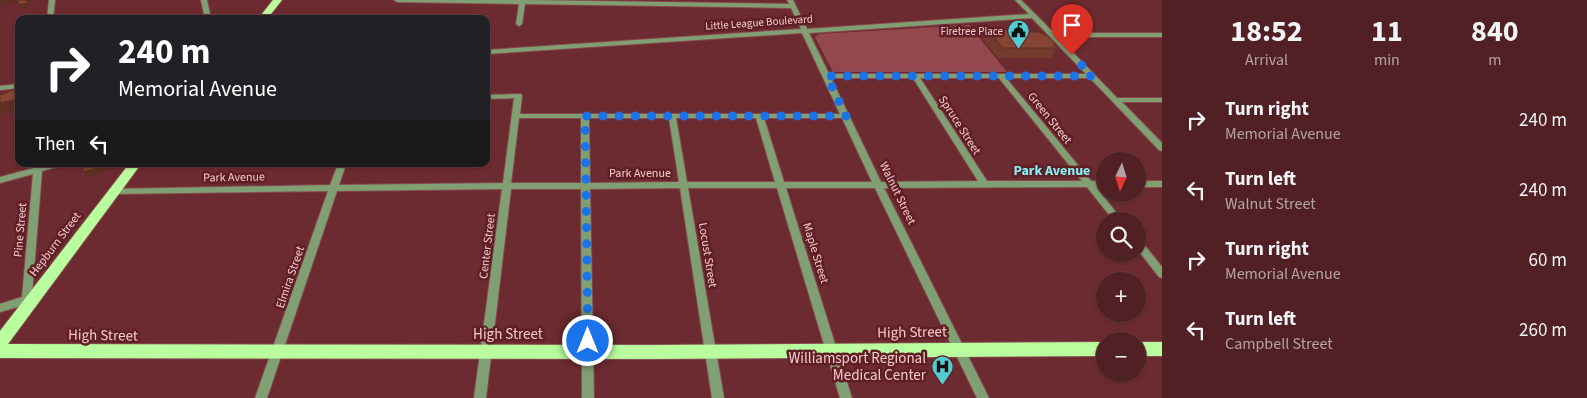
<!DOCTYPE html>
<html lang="en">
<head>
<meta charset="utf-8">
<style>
	body { margin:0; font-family:"Source Sans 3",sans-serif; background:#57282c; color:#f1f3f6; height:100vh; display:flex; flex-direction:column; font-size:19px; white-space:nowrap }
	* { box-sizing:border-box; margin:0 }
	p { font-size:16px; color:#b4a3a6 }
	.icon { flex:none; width:28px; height:28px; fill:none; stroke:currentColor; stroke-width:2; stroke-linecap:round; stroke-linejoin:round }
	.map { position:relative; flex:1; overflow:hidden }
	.side { display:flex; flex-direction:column; background:#512024; width:425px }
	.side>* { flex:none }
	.top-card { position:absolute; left:15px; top:15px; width:475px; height:152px; border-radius:10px; box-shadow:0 1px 4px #0004,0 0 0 1px #673e41; background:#202124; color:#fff; overflow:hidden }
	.needle { width:32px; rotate:184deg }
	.fabs { position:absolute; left:1096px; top:152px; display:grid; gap:10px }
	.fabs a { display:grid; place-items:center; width:50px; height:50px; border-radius:50%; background:#512024; box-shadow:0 1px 4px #0004,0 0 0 1px #673e41; font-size:25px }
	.pin { position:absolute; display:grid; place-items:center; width:42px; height:42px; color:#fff; margin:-51px -21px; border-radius:50% 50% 50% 0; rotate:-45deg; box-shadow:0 0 5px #0007 }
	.pin .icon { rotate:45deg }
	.me { position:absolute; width:55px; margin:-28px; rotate:0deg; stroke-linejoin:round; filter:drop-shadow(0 0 4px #0008) }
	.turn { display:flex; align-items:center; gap:18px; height:105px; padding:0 20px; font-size:22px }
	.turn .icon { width:65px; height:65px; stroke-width:2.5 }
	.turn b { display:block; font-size:35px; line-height:42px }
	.then { display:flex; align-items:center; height:48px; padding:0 20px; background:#0003; gap:10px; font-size:19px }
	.eta { display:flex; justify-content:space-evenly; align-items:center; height:85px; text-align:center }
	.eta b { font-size:30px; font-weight:700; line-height:35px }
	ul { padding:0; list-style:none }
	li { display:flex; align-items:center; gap:15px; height:70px; padding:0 20px }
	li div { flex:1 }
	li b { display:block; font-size:19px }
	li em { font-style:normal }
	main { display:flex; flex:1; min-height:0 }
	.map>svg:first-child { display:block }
	.green { fill:#92484d }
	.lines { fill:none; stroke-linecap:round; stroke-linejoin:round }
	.minor-casing { stroke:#874b4f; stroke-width:2 }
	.major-casing { stroke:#874b4f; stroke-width:2 }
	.minor { fill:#80a073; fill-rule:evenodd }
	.major { fill:#b9fd9e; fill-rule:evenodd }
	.wall { fill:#733b2b }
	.shaded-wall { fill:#5e3023 }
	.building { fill:#864532; stroke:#5e3023 }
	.route { stroke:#1a73e8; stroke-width:9; stroke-dasharray:0 16.2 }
	.labels { text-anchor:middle; stroke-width:5; stroke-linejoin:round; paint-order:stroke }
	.far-street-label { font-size:11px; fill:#f4cbcb; stroke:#601f26 }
	.far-poi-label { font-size:11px; fill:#f4cbcb; stroke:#601f26; text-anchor:end }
	.street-label { font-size:12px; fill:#f4cbcb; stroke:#601f26 }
	.neighbourhood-label { font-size:14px; font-weight:bold; fill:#85f1f3; stroke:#601f26 }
	.near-street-label { font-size:15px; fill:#f4cbcb; stroke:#601f26 }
	.near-poi-label { font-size:15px; fill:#f4cbcb; stroke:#601f26; text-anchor:end }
</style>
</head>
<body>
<main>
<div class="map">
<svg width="1162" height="398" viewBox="0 0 1162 398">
	<rect width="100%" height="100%" fill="#6c2b30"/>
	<polygon class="green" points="969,25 1007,72 833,72 815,37 819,34"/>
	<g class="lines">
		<defs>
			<g id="minor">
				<polygon points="49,0 55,0 53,19 47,19"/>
				<polygon points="201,0 207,0 211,19 205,19"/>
				<path d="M394 0H526L789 4 787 0H793L807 29 1029 14 1015 0H1021L1054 33H1162V37H1058L1117 98H1162V102H1122L1162 143V151L1159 150 1090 78H1006L1091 181H1105V187H1096L1123 221H1114L1087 187 884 188 989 398H977L875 188H786L852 398H840L777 188H688L724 398H712L680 188 590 189 594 398H582L581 189H511L486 398H474L502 189 337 191 267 398H255L328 191 114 194 111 193 110 191 111 189 330 185 338 164H346L339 185 503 183 514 98 486 99V95L521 94 522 96 520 114H840L802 33 486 54V50L801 29 791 8 525 4 522 24 519 26 516 24 519 4 397 2ZM1032 18 1086 74H829L809 33ZM831 78H913L978 181 881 182ZM920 78H999L1082 181H987ZM519 118H581V183H511ZM589 118H669L679 182 590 183ZM676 118H756L775 182H687ZM764 118H842L872 182H784Z"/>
				<polygon points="19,84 19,88 0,90 0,86"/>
				<polygon points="34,164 42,164 42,165 48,164 61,164 60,166 42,171 32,295 36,299 35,302 0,312 0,304 22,297 33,174 0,183 0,177 34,168"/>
				<rect x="1138" y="181" width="24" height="6"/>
				<polygon points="1138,240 1141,241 1162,267 1162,278 1159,277 1138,250"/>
			</g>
			<g id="major">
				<polygon points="273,0 282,0 267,19 258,19"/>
				<polygon points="129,164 141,164 8,344 651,345 1105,342 1105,356 651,359 0,358 0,331"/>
				<rect x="1138" y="342" width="24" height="14"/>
			</g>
		</defs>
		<use href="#minor" class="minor-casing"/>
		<use href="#major" class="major-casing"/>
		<use href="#minor" class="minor"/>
		<use href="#major" class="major"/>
	</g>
	<polygon class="wall" points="988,30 1057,45 1056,48 1051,58 998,58 983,39"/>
	<g class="shaded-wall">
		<polygon points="4,0 21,0 22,2 3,5 3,9 0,10 0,1"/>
		<polygon points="27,0 31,0 30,7 21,9 18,5"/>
		<polygon points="19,99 19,110 0,115 0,103"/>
		<polygon points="107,164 111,164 111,170 87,177 83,172"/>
	</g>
	<g class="building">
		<polygon points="19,0 27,0 27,3 18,5"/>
		<polygon points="1018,29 1021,32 1038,32 1048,36 1057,45 1053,45 1056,48 1003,48 988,30"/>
		<polygon points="12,90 19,90 19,99 0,103 0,95 6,93"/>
		<polygon points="87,164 107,164 107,165 83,172 83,165"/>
	</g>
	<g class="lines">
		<polyline class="route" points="588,341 585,116 846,116 827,76 1092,76 1072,55"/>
	</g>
	<defs>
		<symbol id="civic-pin" viewBox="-11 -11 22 30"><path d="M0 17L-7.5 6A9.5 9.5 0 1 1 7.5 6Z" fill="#52cdcf" stroke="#601f26"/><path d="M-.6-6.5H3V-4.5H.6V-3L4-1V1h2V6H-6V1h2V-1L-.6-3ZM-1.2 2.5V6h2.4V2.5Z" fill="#111"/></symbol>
		<symbol id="hospital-pin" viewBox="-11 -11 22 30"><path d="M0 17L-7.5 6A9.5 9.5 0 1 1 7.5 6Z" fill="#52cdcf" stroke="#601f26"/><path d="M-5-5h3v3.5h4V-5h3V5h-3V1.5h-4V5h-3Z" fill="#111"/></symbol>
	</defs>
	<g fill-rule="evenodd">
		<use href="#civic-pin" x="1006" y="18" width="25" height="34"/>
		<use href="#hospital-pin" x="930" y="354" width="25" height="34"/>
	</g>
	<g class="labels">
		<g class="far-street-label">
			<text transform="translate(759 22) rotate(-4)" y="4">Little League Boulevard</text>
		</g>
		<g class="far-poi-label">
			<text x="1003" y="35">Firetree Place</text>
		</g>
		<g class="street-label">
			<text transform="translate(1050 118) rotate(51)" y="4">Green Street</text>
			<text transform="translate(960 125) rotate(57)" y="4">Spruce Street</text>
			<text x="640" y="177">Park Avenue</text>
			<text transform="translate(234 177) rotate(-1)" y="4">Park Avenue</text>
			<text transform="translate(898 193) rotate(64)" y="4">Walnut Street</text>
			<text transform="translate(20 230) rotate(-85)" y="4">Pine Street</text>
			<text transform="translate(55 244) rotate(-53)" y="4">Hepburn Street</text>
			<text transform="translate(487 246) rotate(-83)" y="4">Center Street</text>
			<text transform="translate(816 253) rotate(73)" y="4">Maple Street</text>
			<text transform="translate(708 255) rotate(81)" y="4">Locust Street</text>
			<text transform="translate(290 277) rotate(-71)" y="4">Elmira Street</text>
		</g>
		<g class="neighbourhood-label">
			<text x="1052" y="175">Park Avenue</text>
		</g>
		<g class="near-street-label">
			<text transform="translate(912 332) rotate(-1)" y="5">High Street</text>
			<text x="508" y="339">High Street</text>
			<text transform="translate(103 335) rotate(1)" y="5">High Street</text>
		</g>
		<g class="near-poi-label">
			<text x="926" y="363">Williamsport Regional<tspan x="926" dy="17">Medical Center</tspan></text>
		</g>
	</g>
</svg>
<div class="fabs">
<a><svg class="needle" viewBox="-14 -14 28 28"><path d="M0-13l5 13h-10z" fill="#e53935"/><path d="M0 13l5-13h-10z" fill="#b4a3a6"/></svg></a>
<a><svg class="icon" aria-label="search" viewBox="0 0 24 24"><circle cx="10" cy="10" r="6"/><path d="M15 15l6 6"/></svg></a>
<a>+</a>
<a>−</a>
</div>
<div class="pin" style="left:1072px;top:55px;background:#d93025"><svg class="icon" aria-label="arrive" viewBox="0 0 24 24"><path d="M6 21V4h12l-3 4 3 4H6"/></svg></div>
<svg class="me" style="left:588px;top:341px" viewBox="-20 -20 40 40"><circle r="17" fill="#1a73e8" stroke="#fff" stroke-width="3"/><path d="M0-11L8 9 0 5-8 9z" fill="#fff"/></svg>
<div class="top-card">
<div class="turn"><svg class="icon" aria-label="right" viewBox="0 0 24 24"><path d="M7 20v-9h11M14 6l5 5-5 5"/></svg><div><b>240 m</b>Memorial Avenue</div></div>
<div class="then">Then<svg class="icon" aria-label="left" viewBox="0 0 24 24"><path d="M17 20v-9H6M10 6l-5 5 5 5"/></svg></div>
</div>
</div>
<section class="side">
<div class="eta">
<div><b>18:52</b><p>Arrival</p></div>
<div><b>11</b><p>min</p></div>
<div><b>840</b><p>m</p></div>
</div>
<ul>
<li><svg class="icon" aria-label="right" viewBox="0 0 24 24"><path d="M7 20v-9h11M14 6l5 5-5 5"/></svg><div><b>Turn right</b><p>Memorial Avenue</p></div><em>240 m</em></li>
<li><svg class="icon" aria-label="left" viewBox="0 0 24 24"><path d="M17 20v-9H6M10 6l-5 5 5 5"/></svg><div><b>Turn left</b><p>Walnut Street</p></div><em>240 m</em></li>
<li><svg class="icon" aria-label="right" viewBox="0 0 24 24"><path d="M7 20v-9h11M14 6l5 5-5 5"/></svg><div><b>Turn right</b><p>Memorial Avenue</p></div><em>60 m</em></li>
<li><svg class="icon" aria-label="left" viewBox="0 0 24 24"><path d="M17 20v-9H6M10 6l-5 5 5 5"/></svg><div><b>Turn left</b><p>Campbell Street</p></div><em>260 m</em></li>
</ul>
</section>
</main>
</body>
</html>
